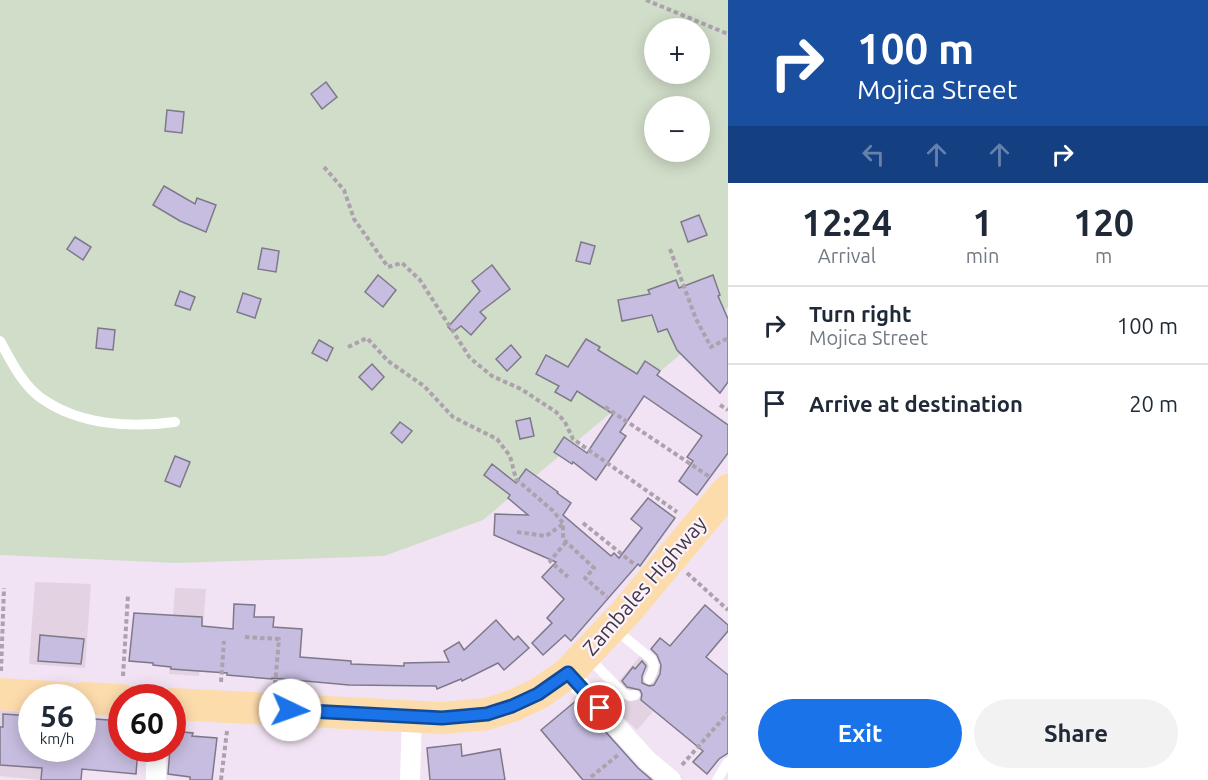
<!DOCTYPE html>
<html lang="en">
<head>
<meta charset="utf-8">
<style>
	body { margin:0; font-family:Ubuntu,sans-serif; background:#f2f2f3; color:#1f2937; height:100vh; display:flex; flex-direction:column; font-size:22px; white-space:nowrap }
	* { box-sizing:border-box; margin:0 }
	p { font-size:20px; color:#747a83 }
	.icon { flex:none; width:33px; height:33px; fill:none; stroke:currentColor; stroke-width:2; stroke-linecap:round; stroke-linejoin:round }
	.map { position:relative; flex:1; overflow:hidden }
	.side { display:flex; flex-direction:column; background:#fff; width:480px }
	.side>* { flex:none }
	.guide { background:#1a4fa0; color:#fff; overflow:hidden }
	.tools { position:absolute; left:644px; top:18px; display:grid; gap:12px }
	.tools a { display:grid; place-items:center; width:66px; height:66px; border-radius:50%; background:#fff; box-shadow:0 3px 15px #0003; font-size:30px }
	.speed { position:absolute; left:18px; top:684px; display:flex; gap:12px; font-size:30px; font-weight:700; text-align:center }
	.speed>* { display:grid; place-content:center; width:78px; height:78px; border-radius:50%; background:#fff; box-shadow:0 3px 15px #0003; line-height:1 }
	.speed small { font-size:15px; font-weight:400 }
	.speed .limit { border:9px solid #d22; background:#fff; color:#111 }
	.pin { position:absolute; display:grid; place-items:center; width:51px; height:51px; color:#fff; margin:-26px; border:3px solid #fff; border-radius:50%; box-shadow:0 2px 6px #0007 }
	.me { position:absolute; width:66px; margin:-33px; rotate:93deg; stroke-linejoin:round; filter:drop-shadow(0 0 4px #0008) }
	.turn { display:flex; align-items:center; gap:21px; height:126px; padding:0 30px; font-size:27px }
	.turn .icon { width:78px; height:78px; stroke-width:2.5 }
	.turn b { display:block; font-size:42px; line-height:51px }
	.lanes { display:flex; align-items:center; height:57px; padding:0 30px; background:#0003; justify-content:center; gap:30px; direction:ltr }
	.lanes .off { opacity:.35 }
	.eta { display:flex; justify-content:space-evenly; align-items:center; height:102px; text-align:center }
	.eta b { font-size:36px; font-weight:700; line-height:42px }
	.action { display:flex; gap:12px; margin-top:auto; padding:12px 30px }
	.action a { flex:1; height:69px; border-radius:36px; background:#1a73e8; color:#fff; font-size:24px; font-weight:700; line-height:69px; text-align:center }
	.action a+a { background:#f2f2f3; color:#1f2937 }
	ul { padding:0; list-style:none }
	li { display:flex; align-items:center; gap:18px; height:78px; padding:0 30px; border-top:2px solid #e0e1e3 }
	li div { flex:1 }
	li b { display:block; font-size:22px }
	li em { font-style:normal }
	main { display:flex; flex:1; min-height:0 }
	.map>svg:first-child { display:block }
	.commercial { fill:#e3d2e1 }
	.green { fill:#d0ddc8; fill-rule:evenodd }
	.building { fill:#c7bde0; stroke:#7e798a; stroke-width:1.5 }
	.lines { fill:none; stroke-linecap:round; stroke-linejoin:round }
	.path { stroke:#aca1ad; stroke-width:4; stroke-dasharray:4.5 3; stroke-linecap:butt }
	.service { stroke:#fff; stroke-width:10 }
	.minor { stroke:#fff; stroke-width:20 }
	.primary { stroke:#fddcac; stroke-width:32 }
	.route-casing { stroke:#114b97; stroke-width:15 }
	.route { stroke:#1a73e8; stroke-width:10 }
	.labels { text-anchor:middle; stroke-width:4.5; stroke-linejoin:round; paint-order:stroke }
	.street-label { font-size:21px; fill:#3f393f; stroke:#fcf1fe }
</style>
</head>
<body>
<main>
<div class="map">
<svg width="728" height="780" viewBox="0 0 728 780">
	<rect width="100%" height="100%" fill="#f1e3f3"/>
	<g class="commercial">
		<polygon points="35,582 91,584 85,668 29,664"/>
		<polygon points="175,588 206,589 199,676 169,674"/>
		<polygon points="643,653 678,682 637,730 603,699"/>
		<polygon points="0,710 31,713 32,748 44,749 41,780 0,776"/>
	</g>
	<path class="green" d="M0 0H728V307L688 348 483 520 384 556 176 563 0 555ZM654 28H699V74H654ZM654 106H699V152H654Z"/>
	<g class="building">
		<polygon points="326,82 337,97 322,109 311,94"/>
		<polygon points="167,110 184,112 182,133 165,131"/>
		<polygon points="164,186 195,204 197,198 216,205 206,232 180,221 153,205"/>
		<polygon points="699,215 707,235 688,242 681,222"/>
		<polygon points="75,237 91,247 83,260 67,249"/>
		<polygon points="581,242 595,246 590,264 576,261"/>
		<polygon points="262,248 279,251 276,272 258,269"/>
		<polygon points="492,265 510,289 480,312 486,318 471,335 461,326 453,332 448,327 480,291 472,281"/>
		<polygon points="378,275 396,290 383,307 365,292"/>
		<polygon points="713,275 720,295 718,296 728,319 728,382 720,393 677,350 667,329 658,332 652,315 622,321 618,300 650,294 648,290 676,280 679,288"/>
		<polygon points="180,291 195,297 190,310 175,305"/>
		<polygon points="243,293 261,299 255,318 237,312"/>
		<polygon points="98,328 115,330 113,350 96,348"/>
		<polygon points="586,339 600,347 598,350 637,374 645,361 660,371 657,375 728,425 728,453 697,495 679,481 693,461 687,457 702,436 644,396 620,432 626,436 596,480 573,462 572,464 554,452 564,437 587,453 613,414 577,391 571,401 555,392 559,386 536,374 546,355 568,367"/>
		<polygon points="319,340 333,348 327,361 312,353"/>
		<polygon points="511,345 521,357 507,371 496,359"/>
		<polygon points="372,364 384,377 372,390 359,377"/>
		<polygon points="530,418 534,436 520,439 516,421"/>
		<polygon points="400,422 412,431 402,443 391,433"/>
		<polygon points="175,456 190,462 180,487 165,481"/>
		<polygon points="492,464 516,483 526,469 558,492 557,493 571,503 563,515 611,556 614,553 619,558 642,528 631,519 648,498 675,518 640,566 638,564 571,641 565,635 543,655 532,643 552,623 547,618 564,599 542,577 556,562 494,535 495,514 528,515 508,498 510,495 484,475"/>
		<polygon points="234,604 255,605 254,617 274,617 273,627 302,629 300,657 351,661 351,664 404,666 404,663 449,662 444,651 459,642 464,650 496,620 514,640 518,636 529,648 504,670 498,663 462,681 461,679 437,689 436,686 349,685 272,678 272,679 227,675 227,673 171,669 171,667 153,665 153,663 129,661 134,613 202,617 202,626 233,629"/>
		<polygon points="705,605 728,625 728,631 706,657 728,675 728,753 719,759 707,774 693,762 703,751 641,700 642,694 640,690 627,687 622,681 633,667 635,669 642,661 646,666 642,676 642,683 649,686 654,685 660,674 661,665 657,655 651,649 660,638 670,646"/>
		<polygon points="40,635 84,639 81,664 38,661"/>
		<polygon points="577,700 638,768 652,780 583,780 541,730"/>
		<polygon points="3,714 32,716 32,748 82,748 82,718 122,721 122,748 138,748 136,774 82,769 81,780 41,780 42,768 0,765 0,727 3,727"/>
		<polygon points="172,731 193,733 192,736 217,738 212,780 190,780 190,777 168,774 170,748 172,748"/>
		<polygon points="461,744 462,756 500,749 505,780 430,780 427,748"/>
	</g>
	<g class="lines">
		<g class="path">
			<polyline points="646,0 728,34"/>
			<polyline points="324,167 344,190 354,219 388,267 402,263 420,280 470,358 492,376 521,389 556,412 565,422 573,439 677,512"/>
			<polyline points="670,249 696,319 711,347 728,338"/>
			<polyline points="348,347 367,338 388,361 424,386 453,417 497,439 510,456 516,479 552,510 563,523 563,539 594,568 585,578 607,597"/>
			<polyline points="720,405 728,410"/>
			<polyline points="605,407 710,477"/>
			<polyline points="583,523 634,564"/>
			<polyline points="517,532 546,536 563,524"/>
			<polyline points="566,542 550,561 568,577"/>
			<polyline points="687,573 728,610"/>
			<polyline points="245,637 279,639 275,685"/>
			<polyline points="1,671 4,588"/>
			<polyline points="123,676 128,595"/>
			<polyline points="221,682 224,641"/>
			<polyline points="682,765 728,713"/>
			<polyline points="591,777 618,755"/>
			<polyline points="221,780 227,731"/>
		</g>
		<g class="service">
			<path d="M0 341C11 361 22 384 41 398 79 425 130 428 175 422"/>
			<path d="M615 629 651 659C656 666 653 671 649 679"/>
			<polyline points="588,657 623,693 630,696 635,695"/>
			<polyline points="717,780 728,762"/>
		</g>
		<g class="minor">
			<polyline points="568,673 647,760 671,780"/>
			<polyline points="156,748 156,780"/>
			<polyline points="410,780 412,716"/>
		</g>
		<g class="primary">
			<polyline points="0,694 66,698"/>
			<polyline points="82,698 122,700"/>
			<polyline points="172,704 442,718 487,714 512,706 538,694 568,673 626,612 728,490"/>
		</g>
	</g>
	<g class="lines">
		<defs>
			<polyline id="route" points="290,710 442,718 487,714 512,706 538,694 568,673 600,708"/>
		</defs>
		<use href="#route" class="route-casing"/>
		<use href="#route" class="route"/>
	</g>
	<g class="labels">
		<g class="street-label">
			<text transform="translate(645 586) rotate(-49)" y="7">Zambales Highway</text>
		</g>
	</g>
</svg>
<div class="tools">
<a>+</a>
<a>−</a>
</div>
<div class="speed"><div>56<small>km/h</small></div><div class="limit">60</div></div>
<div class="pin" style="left:600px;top:708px;background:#d93025"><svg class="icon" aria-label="arrive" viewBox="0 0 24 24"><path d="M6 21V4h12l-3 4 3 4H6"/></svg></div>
<svg class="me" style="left:290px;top:710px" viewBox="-20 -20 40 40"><circle r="19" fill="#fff"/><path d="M0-13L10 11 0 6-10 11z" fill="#1a73e8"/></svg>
</div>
<section class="side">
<div class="guide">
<div class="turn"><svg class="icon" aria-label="right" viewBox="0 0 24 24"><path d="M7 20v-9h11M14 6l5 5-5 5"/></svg><div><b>100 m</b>Mojica Street</div></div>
<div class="lanes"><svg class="icon off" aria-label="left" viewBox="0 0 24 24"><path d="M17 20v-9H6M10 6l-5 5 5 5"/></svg><svg class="icon off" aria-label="ahead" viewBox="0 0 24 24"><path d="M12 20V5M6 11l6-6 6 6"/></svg><svg class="icon off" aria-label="ahead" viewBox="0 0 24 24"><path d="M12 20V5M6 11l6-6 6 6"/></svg><svg class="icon" aria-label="right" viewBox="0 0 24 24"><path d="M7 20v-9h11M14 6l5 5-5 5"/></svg></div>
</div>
<div class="eta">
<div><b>12:24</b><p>Arrival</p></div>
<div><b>1</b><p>min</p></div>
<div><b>120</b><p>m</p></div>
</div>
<ul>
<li><svg class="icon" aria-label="right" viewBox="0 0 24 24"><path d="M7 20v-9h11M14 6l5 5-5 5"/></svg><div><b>Turn right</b><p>Mojica Street</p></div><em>100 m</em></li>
<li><svg class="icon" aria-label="arrive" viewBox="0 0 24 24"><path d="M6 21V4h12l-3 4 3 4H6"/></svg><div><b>Arrive at destination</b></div><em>20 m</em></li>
</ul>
<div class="action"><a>Exit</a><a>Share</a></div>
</section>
</main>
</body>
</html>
